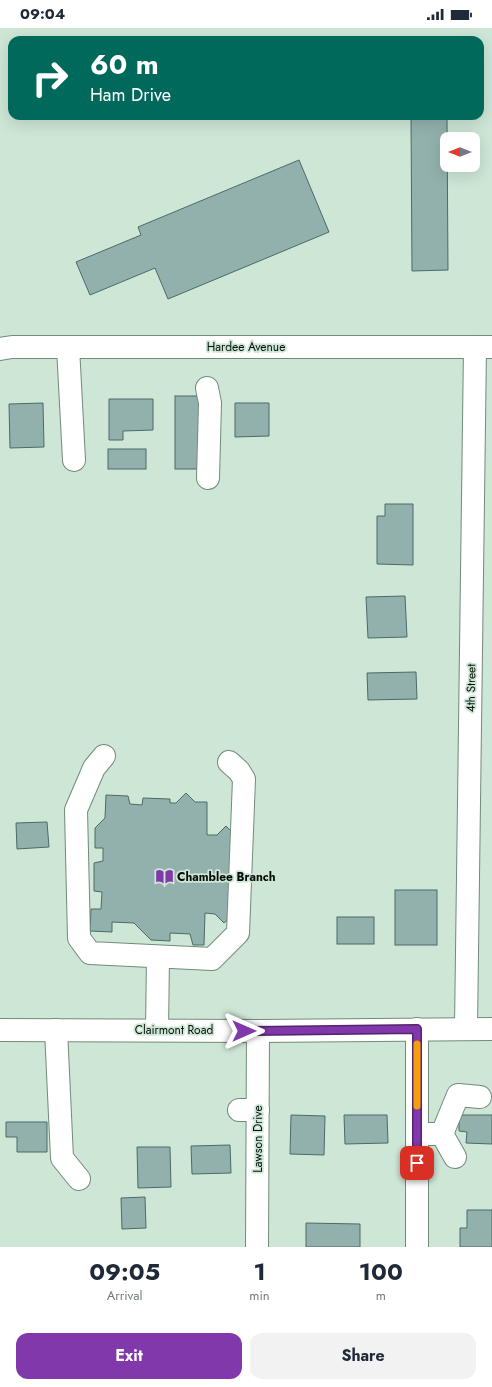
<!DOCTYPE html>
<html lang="en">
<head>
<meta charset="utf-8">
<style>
	body { margin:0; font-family:Jost,sans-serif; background:#f2f2f3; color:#1f2937; height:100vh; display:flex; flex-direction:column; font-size:15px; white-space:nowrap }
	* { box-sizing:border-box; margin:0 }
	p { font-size:13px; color:#747a83 }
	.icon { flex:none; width:22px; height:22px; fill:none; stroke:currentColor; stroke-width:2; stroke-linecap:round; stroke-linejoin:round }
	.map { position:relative; height:1219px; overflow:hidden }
	.side { display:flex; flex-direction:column; background:#fff; flex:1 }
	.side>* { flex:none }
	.guide { position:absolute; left:8px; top:8px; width:476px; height:84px; border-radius:12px; box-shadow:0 4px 16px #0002; background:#00695c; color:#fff; overflow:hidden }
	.needle { width:26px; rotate:270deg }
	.buttons { position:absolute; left:440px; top:104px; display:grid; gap:8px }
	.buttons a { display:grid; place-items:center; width:40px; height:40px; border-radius:8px; background:#fff; box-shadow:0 4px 16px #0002; font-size:20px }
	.pin { position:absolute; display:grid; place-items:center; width:34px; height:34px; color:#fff; margin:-17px; border-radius:8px; box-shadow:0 2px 6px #0006 }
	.me { position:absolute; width:44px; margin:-22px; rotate:90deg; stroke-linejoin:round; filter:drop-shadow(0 0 3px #0008) }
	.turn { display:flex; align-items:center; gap:14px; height:84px; padding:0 16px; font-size:18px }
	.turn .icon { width:52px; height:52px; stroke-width:2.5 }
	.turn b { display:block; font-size:28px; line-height:34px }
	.eta { display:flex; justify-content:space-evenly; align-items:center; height:68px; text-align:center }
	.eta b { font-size:24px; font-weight:700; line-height:28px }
	.action { display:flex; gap:8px; margin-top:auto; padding:8px 16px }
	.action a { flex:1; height:46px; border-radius:12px; background:#8138aa; color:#fff; font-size:16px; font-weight:700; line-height:46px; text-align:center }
	.action a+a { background:#f2f2f3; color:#1f2937 }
	.status { display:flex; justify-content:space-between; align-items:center; height:28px; padding:0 20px; background:#fff; direction:ltr }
	.status svg { height:11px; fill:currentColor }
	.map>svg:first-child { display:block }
	.building { fill:#92b1ad; stroke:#4c6a66 }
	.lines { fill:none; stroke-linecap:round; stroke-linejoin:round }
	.minor-casing { stroke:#738a7b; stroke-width:24 }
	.major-casing { stroke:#738a7b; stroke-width:24 }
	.minor { stroke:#fff; stroke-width:22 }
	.major { stroke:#fff; stroke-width:22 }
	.route-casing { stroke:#54246e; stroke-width:10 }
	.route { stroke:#8138aa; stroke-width:7 }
	.slow { stroke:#f59e0b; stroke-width:7 }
	.labels { text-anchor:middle; stroke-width:3.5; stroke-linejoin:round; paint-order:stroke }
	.street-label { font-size:12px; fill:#060e08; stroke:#cde6d6 }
	.poi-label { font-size:12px; font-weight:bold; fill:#060e08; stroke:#cde6d6; text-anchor:start }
</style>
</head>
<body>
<div class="status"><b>09:04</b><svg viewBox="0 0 49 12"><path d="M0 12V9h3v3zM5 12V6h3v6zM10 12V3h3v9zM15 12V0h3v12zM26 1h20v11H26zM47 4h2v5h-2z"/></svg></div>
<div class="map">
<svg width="492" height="1219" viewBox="0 0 492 1219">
	<rect width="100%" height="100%" fill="#cde6d6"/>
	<g class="building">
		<polygon points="447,89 448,242 412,243 411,90"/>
		<polygon points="299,132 329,204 168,271 155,240 90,267 76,234 141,207 138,199"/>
		<rect x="175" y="368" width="31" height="73"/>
		<polygon points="109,371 153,371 153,402 123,403 123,412 109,412"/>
		<polygon points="43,375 44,419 10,420 9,376"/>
		<polygon points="235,375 269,375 269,408 235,409"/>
		<rect x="108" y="421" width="38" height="20"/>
		<polygon points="385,476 413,476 413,537 377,536 377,488 385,488"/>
		<polygon points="405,568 407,609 368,610 366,569"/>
		<polygon points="416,644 417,671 368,672 367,645"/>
		<polygon points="186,765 195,774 207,774 207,807 217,807 226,798 234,806 234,886 224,895 215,886 205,885 204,917 193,917 190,906 170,905 170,913 151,912 134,895 112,894 112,904 90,903 91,881 101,881 102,864 94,863 94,835 103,833 103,820 95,820 95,800 105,790 106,767 128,768 130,776 142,777 143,770 170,771 170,775 176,775"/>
		<polygon points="47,794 49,819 17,821 16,795"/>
		<rect x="395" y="862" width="42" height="55"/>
		<rect x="337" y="889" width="37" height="27"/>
		<polygon points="291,1087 325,1088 324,1127 290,1126"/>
		<polygon points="344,1087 387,1087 388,1115 345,1116"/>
		<polygon points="459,1087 492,1087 492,1116 466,1115 467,1104 459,1103"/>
		<polygon points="6,1094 47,1094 47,1124 17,1124 17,1109 6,1109"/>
		<polygon points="230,1117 231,1145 192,1146 191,1118"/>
		<polygon points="137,1119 170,1119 171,1159 138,1160"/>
		<polygon points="145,1169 146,1200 122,1201 121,1170"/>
		<polygon points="467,1182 492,1182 492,1219 460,1219 460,1200 467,1200"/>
		<polygon points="306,1195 360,1196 360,1219 306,1219"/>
	</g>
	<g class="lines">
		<defs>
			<g id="minor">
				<polyline points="68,319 74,432"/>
				<polyline points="0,321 12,319 492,319"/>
				<polyline points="207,360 210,375 208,450"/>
				<polyline points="104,728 94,740 76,782 79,910 90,925 212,931 238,905 244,751 239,743 229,734"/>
				<polyline points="417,1001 417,1219"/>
				<polyline points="466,1001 475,319"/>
				<polyline points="56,1002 62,1130 79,1151"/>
				<polyline points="157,1002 158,930"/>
				<polyline points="239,1082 258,1082"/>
				<polyline points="428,1106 442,1106 455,1129"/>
				<polyline points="442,1106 458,1067 480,1069"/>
				<polyline points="257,1219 258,1003"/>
			</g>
			<polyline id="major" points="0,1002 258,1003 492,1001"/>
		</defs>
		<use href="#minor" class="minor-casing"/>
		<use href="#major" class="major-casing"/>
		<use href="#minor" class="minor"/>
		<use href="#major" class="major"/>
	</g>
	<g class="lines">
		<defs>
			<polyline id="route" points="244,1003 417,1001 417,1135"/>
		</defs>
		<use href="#route" class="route-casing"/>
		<use href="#route" class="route"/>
		<polyline class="slow" points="417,1016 417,1078"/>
	</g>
	<defs>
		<symbol id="library-bare" viewBox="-9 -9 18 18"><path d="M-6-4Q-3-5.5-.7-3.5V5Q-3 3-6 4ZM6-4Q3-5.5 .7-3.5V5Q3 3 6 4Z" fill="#8138aa" stroke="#cde6d6" stroke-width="2.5" paint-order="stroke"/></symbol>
	</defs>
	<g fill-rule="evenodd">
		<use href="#library-bare" x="152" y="836" width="25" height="25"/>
	</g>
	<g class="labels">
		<g class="street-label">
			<text x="246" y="323">Hardee Avenue</text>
			<text transform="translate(471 660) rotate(-89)" y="4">4th Street</text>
			<text x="174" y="1006">Clairmont Road</text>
			<text transform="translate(258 1111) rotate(-90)" y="4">Lawson Drive</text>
		</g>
		<g class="poi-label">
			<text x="177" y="853">Chamblee Branch</text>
		</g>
	</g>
</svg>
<div class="buttons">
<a><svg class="needle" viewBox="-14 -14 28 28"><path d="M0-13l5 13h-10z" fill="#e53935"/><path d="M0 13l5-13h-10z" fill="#747a83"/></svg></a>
</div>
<div class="pin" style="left:417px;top:1135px;background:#d93025"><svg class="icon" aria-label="arrive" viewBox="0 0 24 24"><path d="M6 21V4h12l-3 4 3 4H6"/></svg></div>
<svg class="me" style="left:244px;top:1003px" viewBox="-20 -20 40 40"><path d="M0-17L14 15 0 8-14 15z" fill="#8138aa" stroke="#fff" stroke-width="4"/></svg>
<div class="guide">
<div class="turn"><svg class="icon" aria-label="right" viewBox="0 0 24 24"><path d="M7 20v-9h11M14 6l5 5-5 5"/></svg><div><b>60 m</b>Ham Drive</div></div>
</div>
</div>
<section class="side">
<div class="eta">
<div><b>09:05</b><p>Arrival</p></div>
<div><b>1</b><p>min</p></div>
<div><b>100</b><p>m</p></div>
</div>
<div class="action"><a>Exit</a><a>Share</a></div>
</section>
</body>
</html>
